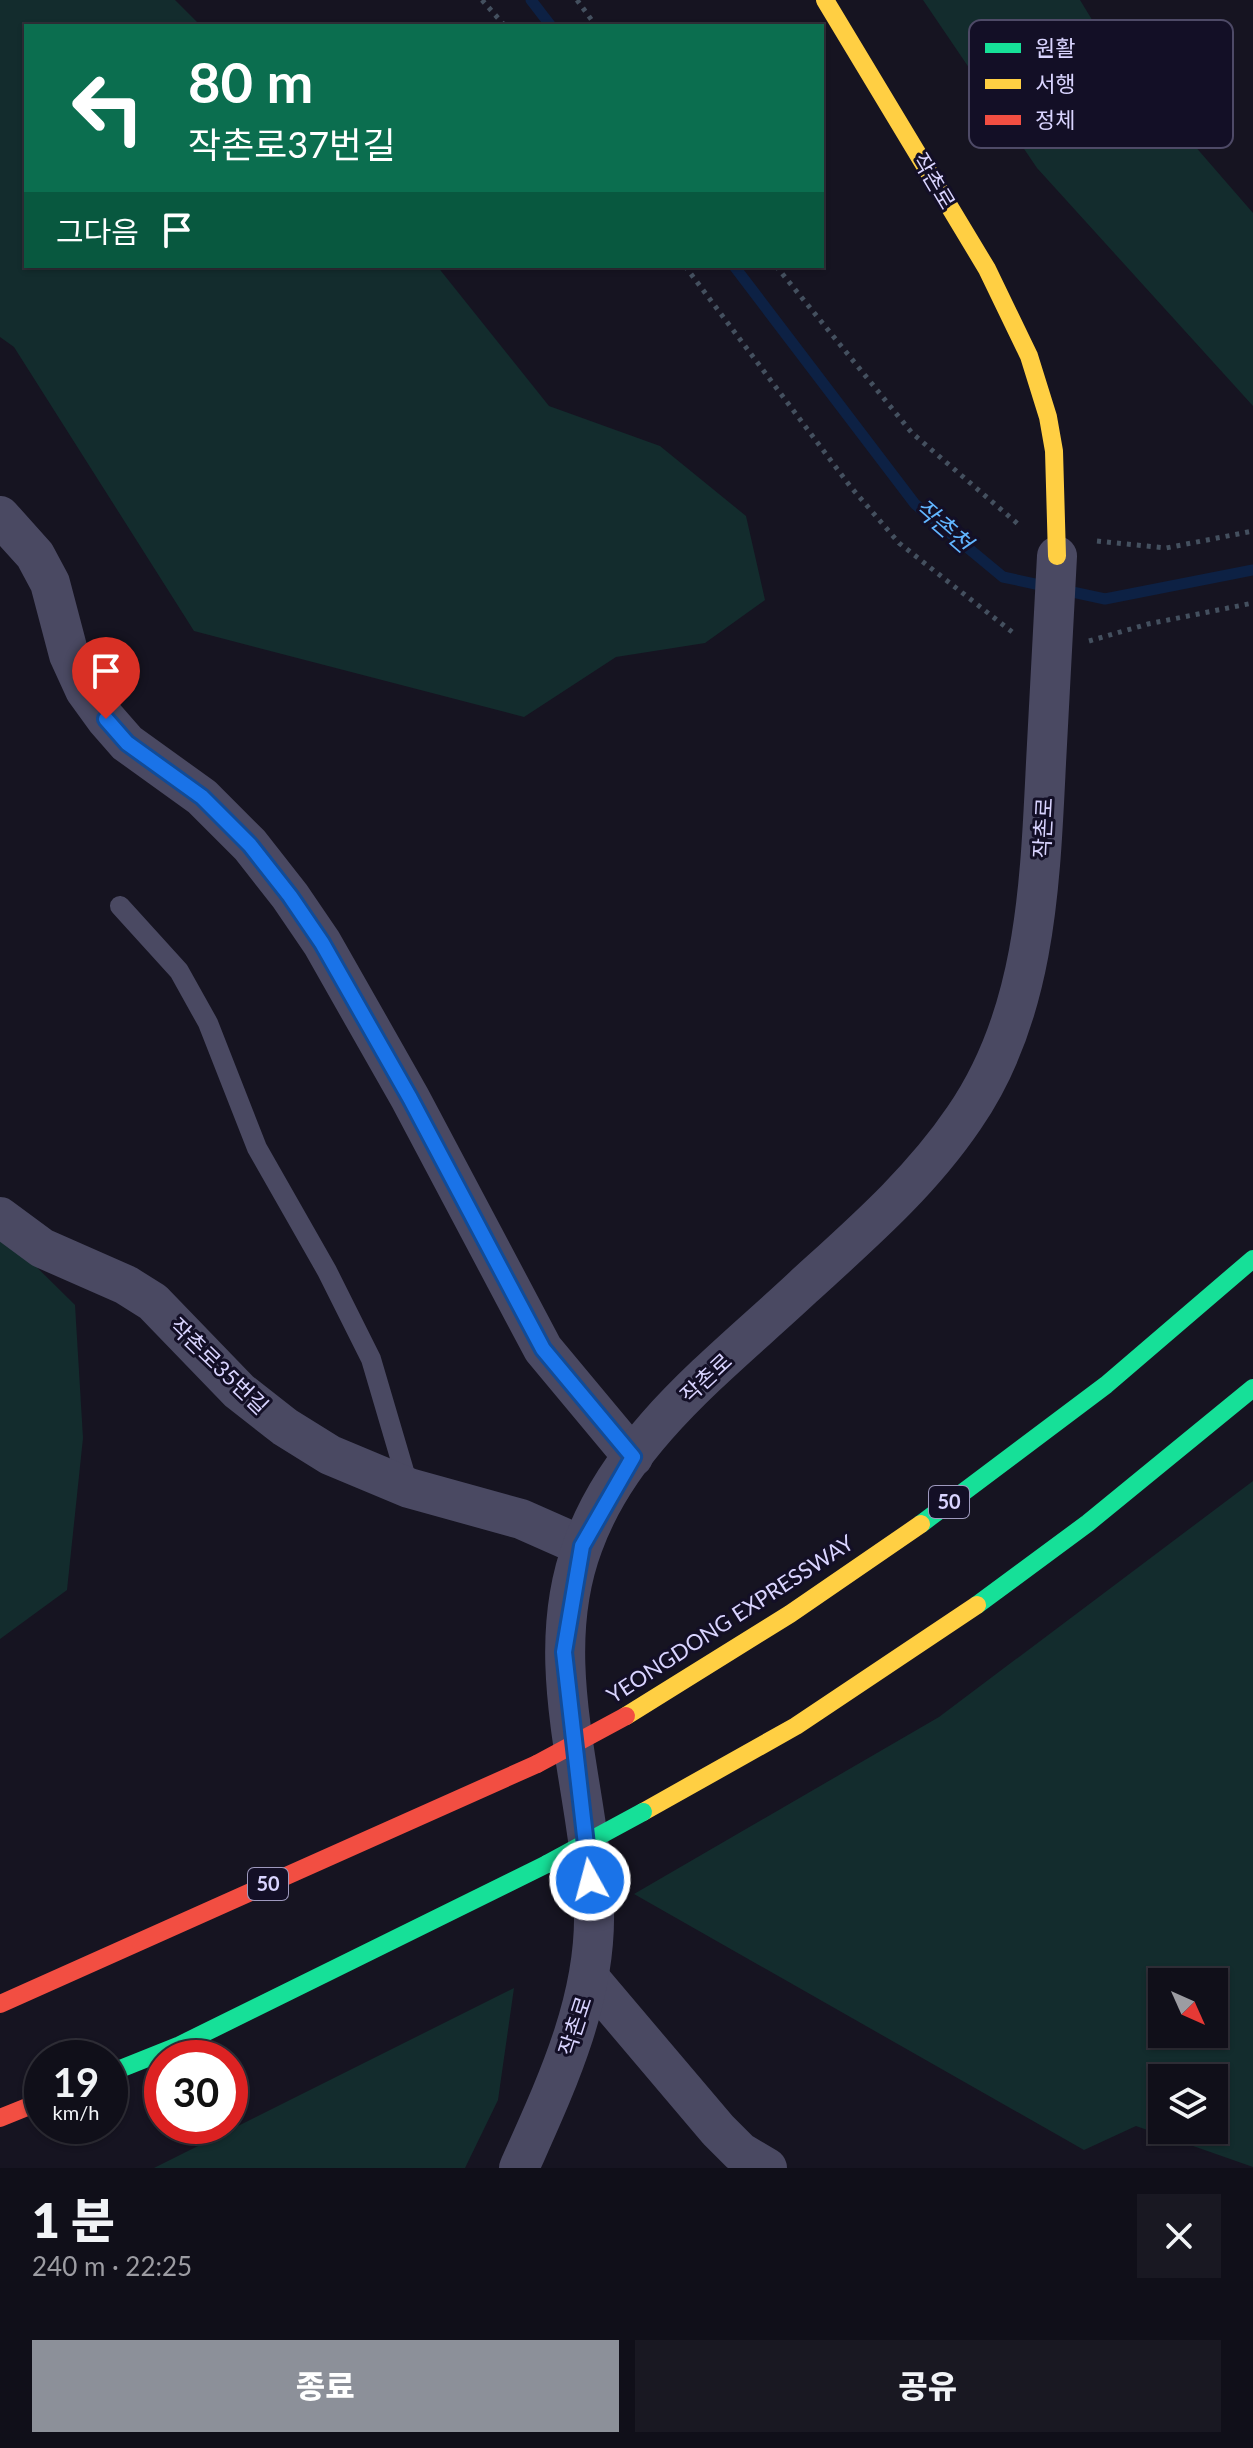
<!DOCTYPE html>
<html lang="ko">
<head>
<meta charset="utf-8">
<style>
	body { margin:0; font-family:Lato,"Noto Sans KR",sans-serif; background:#191822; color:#f1f3f6; height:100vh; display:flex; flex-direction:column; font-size:30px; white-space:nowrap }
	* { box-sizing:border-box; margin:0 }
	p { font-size:26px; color:#9c9ca2 }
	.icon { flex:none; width:44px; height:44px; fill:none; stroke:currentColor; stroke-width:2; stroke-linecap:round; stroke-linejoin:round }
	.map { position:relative; height:2168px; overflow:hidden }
	.drawer { display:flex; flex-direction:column; background:#100f19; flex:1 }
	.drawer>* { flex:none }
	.guide { position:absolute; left:24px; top:24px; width:800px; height:244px; border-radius:0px; box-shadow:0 2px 6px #0004,0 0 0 2px #302f38; background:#0b6e4f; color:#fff; overflow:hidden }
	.needle { width:52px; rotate:135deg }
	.buttons { position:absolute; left:1148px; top:1968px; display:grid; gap:16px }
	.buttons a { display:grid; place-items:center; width:80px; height:80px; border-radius:0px; background:#100f19; box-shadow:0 2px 6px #0004,0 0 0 2px #302f38; font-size:40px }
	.speed { position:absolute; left:24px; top:2040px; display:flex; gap:16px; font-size:40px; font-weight:700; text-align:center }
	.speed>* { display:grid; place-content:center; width:104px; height:104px; border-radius:50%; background:#100f19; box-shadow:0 2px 6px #0004,0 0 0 2px #302f38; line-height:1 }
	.speed small { font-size:20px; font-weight:400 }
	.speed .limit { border:12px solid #d22; background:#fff; color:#111 }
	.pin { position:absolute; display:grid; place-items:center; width:68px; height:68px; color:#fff; margin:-82px -34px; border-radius:50% 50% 50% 0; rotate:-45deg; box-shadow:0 0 8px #0007 }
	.pin .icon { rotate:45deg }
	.me { position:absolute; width:88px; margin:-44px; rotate:353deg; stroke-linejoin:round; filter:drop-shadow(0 0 6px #0008) }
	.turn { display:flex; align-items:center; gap:28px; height:168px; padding:0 32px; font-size:36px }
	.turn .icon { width:104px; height:104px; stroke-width:2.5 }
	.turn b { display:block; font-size:56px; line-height:68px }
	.then { display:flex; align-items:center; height:76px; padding:0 32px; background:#0003; gap:16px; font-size:30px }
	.round { display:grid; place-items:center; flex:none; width:84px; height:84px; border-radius:0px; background:#191822 }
	.head { display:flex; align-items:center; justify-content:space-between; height:136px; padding:0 32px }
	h1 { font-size:48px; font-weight:800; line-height:60px }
	.primary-button { display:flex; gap:16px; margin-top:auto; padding:16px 32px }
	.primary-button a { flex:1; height:92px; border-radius:0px; background:#8c9099; color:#fff; font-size:32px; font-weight:800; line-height:92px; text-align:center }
	.primary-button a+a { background:#191822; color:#f1f3f6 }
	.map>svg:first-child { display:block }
	.green { fill:#132c2d; fill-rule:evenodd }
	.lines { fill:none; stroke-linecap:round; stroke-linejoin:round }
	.stream { stroke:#0d2144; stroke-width:11 }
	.path { stroke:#44505f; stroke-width:5; stroke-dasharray:4 6; stroke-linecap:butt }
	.lane { stroke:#4a4962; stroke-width:20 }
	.street { stroke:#4a4962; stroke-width:40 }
	.fast { stroke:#16e098; stroke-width:18 }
	.slow { stroke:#ffcf43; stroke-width:18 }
	.jam { stroke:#f24e42; stroke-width:18 }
	.fast-bridge { stroke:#16e098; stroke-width:18 }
	.jam-bridge { stroke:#f24e42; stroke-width:18 }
	.route-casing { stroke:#114b97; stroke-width:20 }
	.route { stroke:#1a73e8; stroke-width:14 }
	.labels { text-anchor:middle; stroke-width:6; stroke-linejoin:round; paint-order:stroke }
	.shield { fill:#130f26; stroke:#9e99be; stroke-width:2 }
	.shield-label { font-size:20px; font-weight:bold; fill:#d9d4ff }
	.street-label { font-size:22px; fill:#d9d4ff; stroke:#130f26 }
	.water-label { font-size:24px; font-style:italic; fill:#62b6ff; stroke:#130f26 }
	.key { fill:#130f26; stroke:#4e4a67; stroke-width:2 }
	.key-label { font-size:22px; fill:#d9d4ff }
</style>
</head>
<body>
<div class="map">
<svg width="1253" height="2168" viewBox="0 0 1253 2168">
	<rect width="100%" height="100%" fill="#161421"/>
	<g class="green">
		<polygon points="0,0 175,0 201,26 26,26 26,266 437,266 549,406 660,446 746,516 765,600 705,643 616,657 524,717 194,631 14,347 0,337"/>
		<polygon points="923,0 1080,0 1108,46 1253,213 1253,406 1037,168"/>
		<polygon points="0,1231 75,1305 83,1438 67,1590 0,1639"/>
		<path d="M1253 1481V2167L1136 2126 1084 2150 634 1894 939 1717ZM1214 1982V2034H1162V1982ZM1214 2078V2130H1162V2078Z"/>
		<polygon points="514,1988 498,2100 465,2168 154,2168"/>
	</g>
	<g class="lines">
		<g class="stream">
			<polyline points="531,0 551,26"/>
			<polyline points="734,266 915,504 1003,577 1105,599 1253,570"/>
		</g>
		<g class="path">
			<polyline points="482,0 505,26"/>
			<polyline points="577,0 596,26"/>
			<polyline points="685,266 850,486 899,543 1016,635"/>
			<polyline points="776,266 912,433 1018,524"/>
			<polyline points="1097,541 1166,548 1253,531"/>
			<polyline points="1089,641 1148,624 1253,603"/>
		</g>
		<polyline class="lane" points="120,906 179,971 208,1023 257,1148 327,1271 371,1359 409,1488"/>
		<g class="street">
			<polyline points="0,516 35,555 50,583 69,655 85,690 106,719 127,743 202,797 250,845 290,896 322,943 410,1098 543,1349 633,1457"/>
			<polyline points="0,1217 42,1248 126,1285 153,1302 239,1391 285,1427 330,1455 409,1488 521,1519 582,1546"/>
			<polyline points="590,1979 718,2130 740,2152 767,2168"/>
			<path d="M519 2168C555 2087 596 2002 594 1911 592 1790 538 1665 583 1545 622 1437 722 1363 803 1287 861 1234 920 1183 964 1118 1036 1014 1040 885 1046 763 1050 694 1053 625 1057 556"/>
		</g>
		<g class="fast">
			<polyline points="921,1524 1106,1385 1253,1259"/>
			<polyline points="977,1605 1088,1523 1253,1388"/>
			<polyline points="110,2073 180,2045 547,1864"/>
		</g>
		<g class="slow">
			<polyline points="825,0 987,269 1029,356 1048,417 1054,451 1057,556"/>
			<polyline points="626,1716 790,1614 921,1524"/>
			<polyline points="643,1812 796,1726 977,1605"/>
		</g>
		<g class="jam">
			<polyline points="0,2004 537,1764"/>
			<polyline points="0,2118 42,2101"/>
		</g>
		<polyline class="fast-bridge" points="547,1864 643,1812"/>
		<polyline class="jam-bridge" points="537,1764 626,1716"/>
	</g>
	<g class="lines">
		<defs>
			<polyline id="route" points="106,719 127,743 202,797 250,845 290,896 322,943 410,1098 543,1349 633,1457 582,1546 564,1652 590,1880"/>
		</defs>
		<use href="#route" class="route-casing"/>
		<use href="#route" class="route"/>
	</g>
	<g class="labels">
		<g class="shield">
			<rect x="929" y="1486" width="40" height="32" rx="6"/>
			<rect x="248" y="1868" width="40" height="32" rx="6"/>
		</g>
		<g class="shield-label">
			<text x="949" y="1509">50</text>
			<text x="268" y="1891">50</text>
		</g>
		<g class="street-label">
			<text transform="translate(934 181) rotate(59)" y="8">작촌로</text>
			<text transform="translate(1043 828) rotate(-87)" y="8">작촌로</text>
			<text transform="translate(219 1366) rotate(44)" y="8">작촌로35번길</text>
			<text transform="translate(706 1378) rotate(-43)" y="8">작촌로</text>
			<text transform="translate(730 1619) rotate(-33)" y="8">YEONGDONG EXPRESSWAY</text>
			<text transform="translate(575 2026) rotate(-72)" y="8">작촌로</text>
		</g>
		<g class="water-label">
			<text transform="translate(943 526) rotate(41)" y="8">작촌천</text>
		</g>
	</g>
	<rect x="969" y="20" width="264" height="128" rx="12" class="key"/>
	<rect x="985" y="43" width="36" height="10" fill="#16e098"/>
	<rect x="985" y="79" width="36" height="10" fill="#ffcf43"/>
	<rect x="985" y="115" width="36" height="10" fill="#f24e42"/>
	<g class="key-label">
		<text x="1035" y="56">원활</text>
		<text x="1035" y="92">서행</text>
		<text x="1035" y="128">정체</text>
	</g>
</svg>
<div class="buttons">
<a><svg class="needle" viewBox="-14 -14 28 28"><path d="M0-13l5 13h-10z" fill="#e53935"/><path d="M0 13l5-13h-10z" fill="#9c9ca2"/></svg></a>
<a><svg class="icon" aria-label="layers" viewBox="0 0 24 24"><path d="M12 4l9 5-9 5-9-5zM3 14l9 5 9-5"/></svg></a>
</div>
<div class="speed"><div>19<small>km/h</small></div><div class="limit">30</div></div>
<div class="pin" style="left:106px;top:719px;background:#d93025"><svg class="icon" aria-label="arrive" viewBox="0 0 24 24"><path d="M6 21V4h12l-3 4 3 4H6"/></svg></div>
<svg class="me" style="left:590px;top:1880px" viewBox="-20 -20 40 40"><circle r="17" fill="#1a73e8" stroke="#fff" stroke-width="3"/><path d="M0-11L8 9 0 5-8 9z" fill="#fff"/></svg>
<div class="guide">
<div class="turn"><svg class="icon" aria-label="left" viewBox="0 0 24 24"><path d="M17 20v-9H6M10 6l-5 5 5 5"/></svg><div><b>80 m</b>작촌로37번길</div></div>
<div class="then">그다음<svg class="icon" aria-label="arrive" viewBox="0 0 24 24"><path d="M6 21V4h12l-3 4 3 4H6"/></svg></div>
</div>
</div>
<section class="drawer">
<div class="head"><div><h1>1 분</h1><p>240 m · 22:25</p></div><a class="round"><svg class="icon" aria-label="close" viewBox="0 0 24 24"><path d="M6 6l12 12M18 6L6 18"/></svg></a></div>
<div class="primary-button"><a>종료</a><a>공유</a></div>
</section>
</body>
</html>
